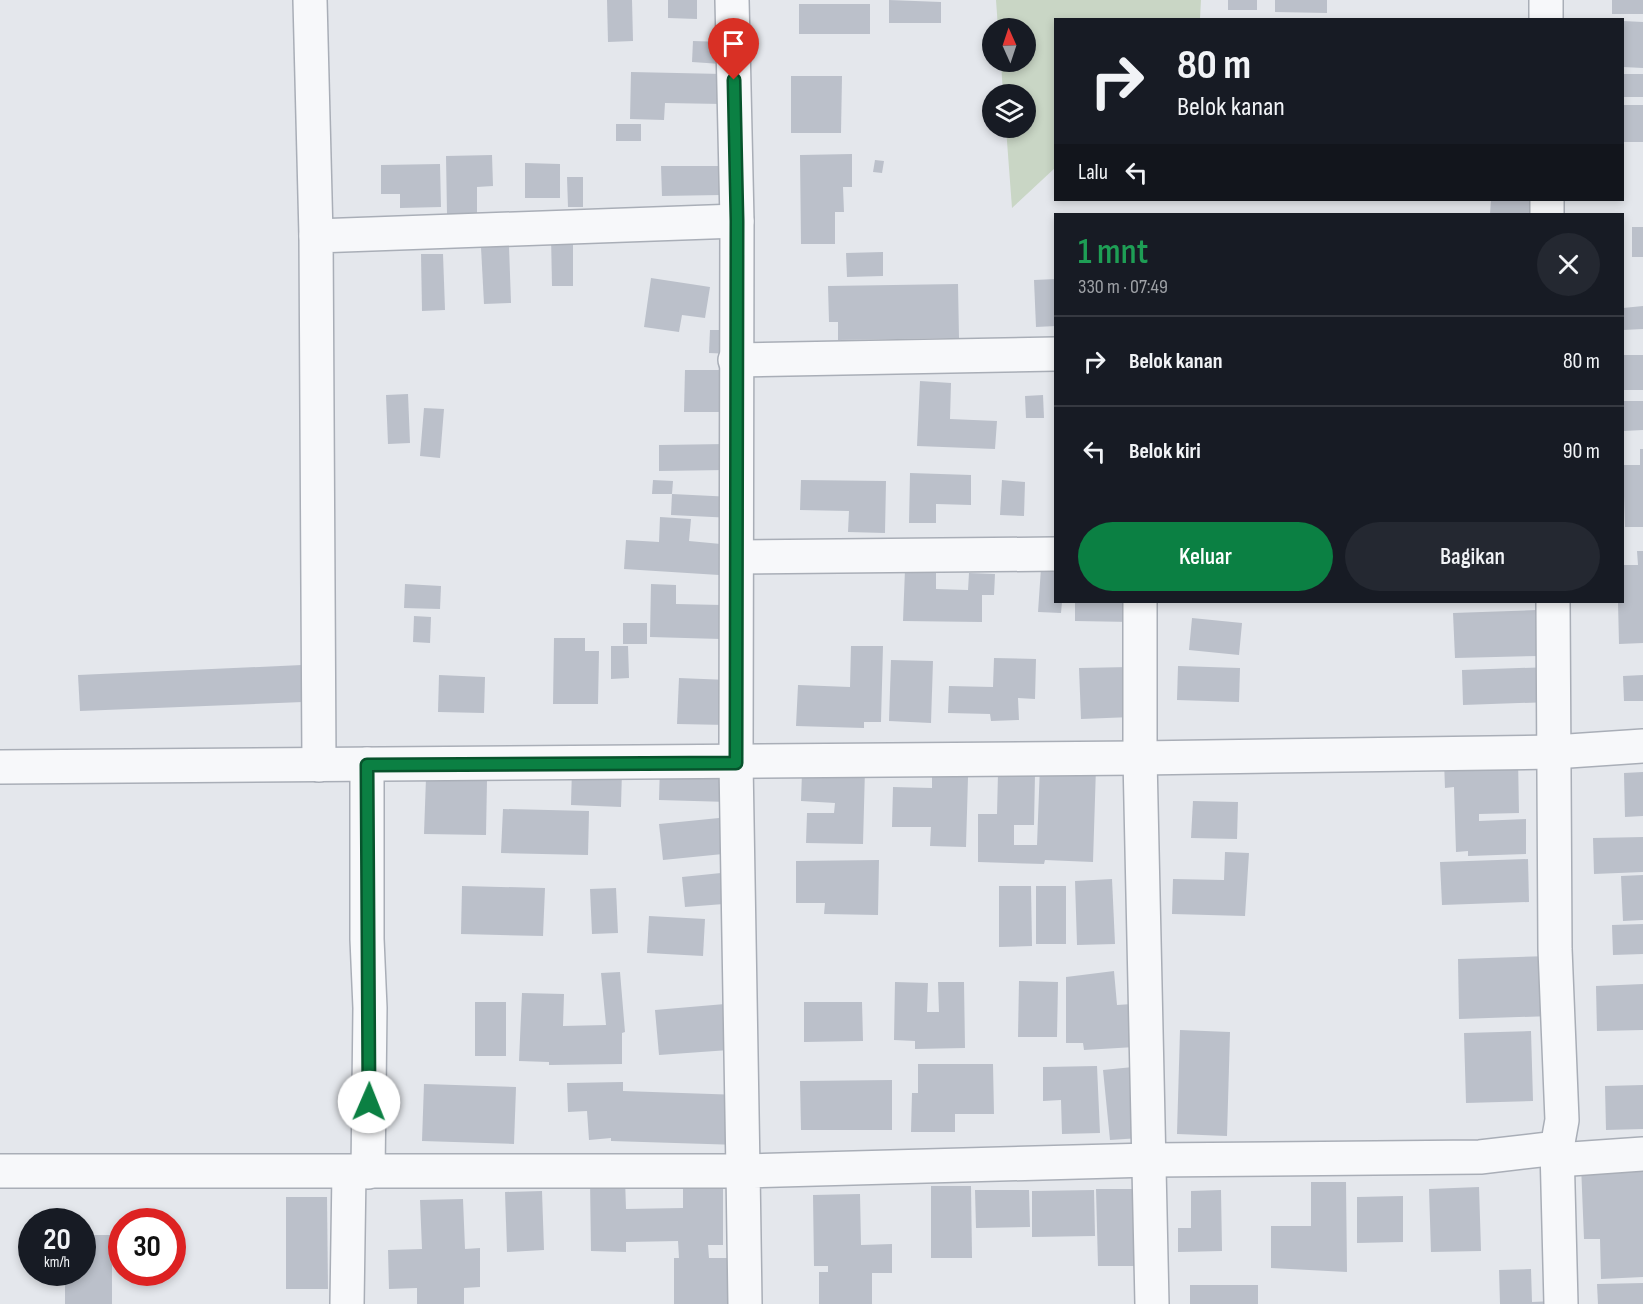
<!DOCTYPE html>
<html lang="id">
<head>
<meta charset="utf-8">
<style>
	body { margin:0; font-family:"Sofia Sans Condensed",sans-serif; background:#242831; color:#f1f3f6; height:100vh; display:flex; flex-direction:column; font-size:22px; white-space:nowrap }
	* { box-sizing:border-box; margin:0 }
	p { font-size:20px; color:#9ea1a6 }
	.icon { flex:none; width:33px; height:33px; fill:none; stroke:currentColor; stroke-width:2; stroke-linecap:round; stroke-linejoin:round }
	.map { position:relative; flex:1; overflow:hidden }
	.panel { position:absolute; left:1054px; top:213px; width:570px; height:390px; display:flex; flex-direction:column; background:#171b24; border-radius:0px; box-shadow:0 3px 9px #0003 }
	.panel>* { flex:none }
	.guide { position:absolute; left:1054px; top:18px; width:570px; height:183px; border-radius:0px; box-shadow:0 3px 9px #0003; background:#171b24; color:#f1f3f6; overflow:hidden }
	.needle { width:39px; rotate:357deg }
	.controls { position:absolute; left:982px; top:18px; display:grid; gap:12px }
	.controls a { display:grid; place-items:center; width:54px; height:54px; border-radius:50%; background:#171b24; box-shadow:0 3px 9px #0003; font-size:30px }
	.speed { position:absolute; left:18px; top:1208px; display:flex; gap:12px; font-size:30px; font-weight:700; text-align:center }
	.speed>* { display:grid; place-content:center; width:78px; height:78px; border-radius:50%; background:#171b24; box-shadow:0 3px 9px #0003; line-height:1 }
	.speed small { font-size:15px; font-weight:400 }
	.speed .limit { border:9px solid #d22; background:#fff; color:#111 }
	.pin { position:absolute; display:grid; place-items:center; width:51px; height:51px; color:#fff; margin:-62px -26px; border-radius:50% 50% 50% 0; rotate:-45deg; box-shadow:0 0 6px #0007 }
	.pin .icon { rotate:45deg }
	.me { position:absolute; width:66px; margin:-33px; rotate:1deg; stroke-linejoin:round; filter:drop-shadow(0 0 4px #0008) }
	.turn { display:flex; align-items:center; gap:21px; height:126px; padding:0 24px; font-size:27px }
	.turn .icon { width:78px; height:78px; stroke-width:2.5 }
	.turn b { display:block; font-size:42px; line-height:51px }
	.then { display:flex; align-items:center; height:57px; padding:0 24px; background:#0003; gap:12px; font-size:22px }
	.round { display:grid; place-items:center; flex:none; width:63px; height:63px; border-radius:32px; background:#242831 }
	.overview { display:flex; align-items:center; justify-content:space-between; height:102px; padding:0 24px }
	h1 { font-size:36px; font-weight:600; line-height:45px; color:#1e9e55 }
	.primary-button { display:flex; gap:12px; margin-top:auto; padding:12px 24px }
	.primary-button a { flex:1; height:69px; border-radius:36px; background:#0b8043; color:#fff; font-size:24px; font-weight:600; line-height:69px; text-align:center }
	.primary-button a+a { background:#242831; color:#f1f3f6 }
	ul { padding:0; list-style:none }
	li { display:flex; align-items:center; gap:18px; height:90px; padding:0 24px; border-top:2px solid #363941 }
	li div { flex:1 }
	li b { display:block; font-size:22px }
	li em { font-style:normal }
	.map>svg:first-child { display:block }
	.green { fill:#c9d6c5 }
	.building { fill:#bbc0ca }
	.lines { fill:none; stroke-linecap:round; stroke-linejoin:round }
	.street-casing { stroke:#a9aeb7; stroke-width:36 }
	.street { stroke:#f7f8fa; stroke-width:33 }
	.route-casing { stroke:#07532c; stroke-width:15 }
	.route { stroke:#0b8043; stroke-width:10 }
</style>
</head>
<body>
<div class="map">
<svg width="1643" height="1304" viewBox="0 0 1643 1304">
	<rect width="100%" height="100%" fill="#e4e7ec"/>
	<polygon class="green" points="996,0 1201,0 1200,19 1056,20 1056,167 1012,208 1006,128 1026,128 1026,94 1003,94 1001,62 1026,62 1026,28 998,28"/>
	<g class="building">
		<polygon points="607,0 632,0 633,41 608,42"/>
		<polygon points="668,0 697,0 697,19 668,18"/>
		<polygon points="889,0 941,2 941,23 889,23"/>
		<rect x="1228" y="0" width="29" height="10"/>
		<polygon points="1275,0 1327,0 1327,13 1275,12"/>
		<rect x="1612" y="0" width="31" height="14"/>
		<rect x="799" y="4" width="71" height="30"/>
		<polygon points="1623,21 1643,22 1643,68 1623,67"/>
		<polygon points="693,41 723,42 721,64 692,62"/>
		<polygon points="631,72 723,74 722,104 665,103 664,120 630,119"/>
		<rect x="1623" y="74" width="20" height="23"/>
		<polygon points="791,76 842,76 841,133 791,133"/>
		<rect x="1623" y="105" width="20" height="37"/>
		<rect x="616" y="124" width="25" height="17"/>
		<polygon points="852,154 852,187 843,187 844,212 835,212 835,244 801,244 800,155"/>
		<polygon points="492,155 493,186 477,187 477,214 447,214 446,156"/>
		<polygon points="875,160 884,161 882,173 873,172"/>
		<polygon points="525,163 560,164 560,198 525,198"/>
		<polygon points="440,164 441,207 400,208 400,194 381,194 381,165"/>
		<polygon points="661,166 721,166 721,195 662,196"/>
		<polygon points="567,177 583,177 583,207 568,207"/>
		<polygon points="1491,200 1531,200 1529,214 1490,214"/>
		<rect x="1632" y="227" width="11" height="30"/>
		<polygon points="551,235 573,235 573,286 552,286"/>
		<polygon points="509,246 511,303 484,304 481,247"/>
		<polygon points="883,252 883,276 847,277 846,253"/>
		<polygon points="421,254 443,254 445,310 422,311"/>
		<polygon points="651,278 710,287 705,318 682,315 679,332 644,327"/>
		<polygon points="1056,279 1056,326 1036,327 1034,280"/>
		<polygon points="958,284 959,338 838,340 838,322 829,322 828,286"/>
		<polygon points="1643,306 1643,329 1623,330 1623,308"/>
		<polygon points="710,330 734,330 733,354 709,353"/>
		<rect x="1623" y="355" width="20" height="35"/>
		<polygon points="685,370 722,370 722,412 684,412"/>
		<polygon points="920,381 951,383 950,419 997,421 995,449 917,446"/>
		<polygon points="408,394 410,443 388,444 386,395"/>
		<polygon points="1043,395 1044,418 1026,418 1025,396"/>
		<polygon points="1623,401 1643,401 1643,430 1623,431"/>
		<polygon points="424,408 444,409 440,458 420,456"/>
		<polygon points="726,444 726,470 659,471 659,445"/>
		<polygon points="1640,449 1643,449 1643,527 1625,527 1623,465 1640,465"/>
		<polygon points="910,473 971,475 971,505 936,504 936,523 909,523"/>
		<polygon points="653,480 673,481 672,494 652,494"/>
		<polygon points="801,480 886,481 885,533 848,532 849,511 800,510"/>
		<polygon points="1002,480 1025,482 1024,516 1000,515"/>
		<polygon points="672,494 733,497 733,518 671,515"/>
		<polygon points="660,517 691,519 689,541 721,544 719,575 624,569 626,540 659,542"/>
		<polygon points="1637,551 1643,551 1643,643 1619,644 1618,602 1623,602 1623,565 1638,565"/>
		<polygon points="1041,568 1056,569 1056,602 1062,602 1061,613 1038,612"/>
		<polygon points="905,569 936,569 936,589 968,590 969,573 995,574 994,595 982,595 982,622 903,621"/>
		<polygon points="405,584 441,586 440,609 404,608"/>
		<polygon points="651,584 676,585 676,604 722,605 721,639 650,637"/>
		<polygon points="1075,602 1132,602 1132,622 1075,621"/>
		<polygon points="1537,610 1539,656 1455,658 1453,613"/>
		<polygon points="414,616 431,617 430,643 413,642"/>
		<polygon points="1192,618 1242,623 1239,655 1189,650"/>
		<rect x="623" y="623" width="24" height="21"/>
		<polygon points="554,638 585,638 585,651 599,651 598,704 553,704"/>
		<polygon points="611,646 628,646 629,678 611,679"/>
		<polygon points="851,646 883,646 881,722 864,722 864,728 796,726 798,685 850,687"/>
		<polygon points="994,658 1036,659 1035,699 1018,698 1019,720 991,721 990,714 948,713 949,686 993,687"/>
		<polygon points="891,660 933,661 931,723 889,721"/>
		<polygon points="302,665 303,702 80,711 78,675"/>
		<polygon points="1178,666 1240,668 1239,702 1177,700"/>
		<polygon points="1129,667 1132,717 1081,719 1079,668"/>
		<polygon points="1550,667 1551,702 1463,705 1462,670"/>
		<polygon points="439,675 485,677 484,713 438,712"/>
		<polygon points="1643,675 1643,701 1624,701 1623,676"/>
		<polygon points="679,678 728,680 727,725 677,724"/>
		<polygon points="1518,757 1519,813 1479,814 1479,821 1526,819 1526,854 1468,856 1468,851 1456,852 1454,787 1445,788 1444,761"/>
		<polygon points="660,765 730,767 729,802 659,800"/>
		<polygon points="1040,765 1096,767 1093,862 1045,860 1044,864 978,862 978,814 997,814 998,773 1035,774 1034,825 1014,825 1014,845 1037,845"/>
		<polygon points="572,768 622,770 621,807 571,805"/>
		<polygon points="865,769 863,844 806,843 807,813 834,813 835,803 801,801 802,772"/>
		<polygon points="1643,772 1643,816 1625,817 1624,773"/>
		<polygon points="932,776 968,777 966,847 930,846 931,827 892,827 893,787 932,788"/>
		<polygon points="426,778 487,780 486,835 424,834"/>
		<polygon points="1193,801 1238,802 1237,839 1191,838"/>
		<polygon points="503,809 589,811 588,855 501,853"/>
		<polygon points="729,817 733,853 663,860 659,824"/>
		<polygon points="1643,837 1643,872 1594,874 1593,838"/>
		<polygon points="1225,852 1249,853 1245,916 1172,914 1173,879 1224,880"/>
		<polygon points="1528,859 1529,902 1442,905 1440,862"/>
		<polygon points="879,860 878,915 824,914 825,903 796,903 796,861"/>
		<polygon points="721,873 724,904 685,907 682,877"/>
		<polygon points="1643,875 1643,920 1623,921 1621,876"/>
		<polygon points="1112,879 1115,944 1077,945 1075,881"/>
		<polygon points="462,886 545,888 543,936 461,934"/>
		<polygon points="999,886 1031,886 1032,946 999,947"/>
		<rect x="1036" y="886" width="30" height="58"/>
		<polygon points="616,888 618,933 592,934 590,889"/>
		<polygon points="649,916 705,919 703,956 647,953"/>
		<polygon points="1643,924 1643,954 1613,955 1612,925"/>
		<polygon points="1550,956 1552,1016 1459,1019 1458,959"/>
		<polygon points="1114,971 1117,1005 1132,1004 1135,1047 1084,1050 1083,1043 1066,1043 1066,977"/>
		<polygon points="620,972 625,1032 622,1033 622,1064 549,1065 549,1062 519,1061 522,993 564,994 563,1026 606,1025 601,973"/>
		<polygon points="1019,981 1058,982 1057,1037 1018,1037"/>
		<polygon points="895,982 928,983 927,1012 939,1012 938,982 964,982 965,1048 915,1049 915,1041 894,1040"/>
		<polygon points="1643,984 1643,1030 1597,1031 1596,986"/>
		<rect x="475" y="1002" width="31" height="54"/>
		<polygon points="804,1002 862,1002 863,1041 804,1042"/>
		<polygon points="725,1004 729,1050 659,1055 655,1010"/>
		<polygon points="1180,1030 1230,1032 1227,1136 1177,1134"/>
		<polygon points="1531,1031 1533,1101 1466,1103 1464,1033"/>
		<polygon points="918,1064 993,1064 994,1114 955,1114 955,1132 911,1132 912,1093 918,1093"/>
		<polygon points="1097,1066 1100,1133 1062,1134 1061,1100 1043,1101 1043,1067"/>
		<polygon points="1133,1067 1140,1138 1110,1140 1103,1070"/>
		<polygon points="892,1080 892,1130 801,1130 800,1081"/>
		<polygon points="623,1082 623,1091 741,1095 739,1145 611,1141 611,1138 589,1140 587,1111 568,1112 567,1083"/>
		<polygon points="424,1084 516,1087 514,1144 422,1141"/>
		<polygon points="1643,1085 1643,1129 1606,1130 1605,1086"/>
		<polygon points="1643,1164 1643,1277 1601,1279 1600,1239 1584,1239 1581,1165"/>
		<polygon points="590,1179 625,1179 626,1209 683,1208 683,1184 723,1184 723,1245 708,1245 709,1258 729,1258 729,1304 674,1304 674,1258 679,1258 678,1241 626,1242 626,1252 591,1251"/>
		<polygon points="1311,1182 1346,1182 1347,1272 1271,1268 1271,1226 1311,1226"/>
		<polygon points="931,1186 971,1186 972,1258 931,1258"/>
		<polygon points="1479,1187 1481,1251 1431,1252 1429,1189"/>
		<polygon points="1096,1189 1142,1189 1142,1266 1098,1266"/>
		<polygon points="975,1190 1029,1190 1030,1227 976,1228"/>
		<polygon points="1094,1190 1095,1236 1032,1237 1032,1191"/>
		<polygon points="1221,1190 1222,1251 1178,1252 1178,1228 1191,1228 1191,1191"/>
		<polygon points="542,1191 544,1250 507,1252 505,1192"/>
		<polygon points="860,1194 861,1245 892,1244 892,1273 872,1273 872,1304 819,1304 819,1272 828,1272 828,1266 814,1266 813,1195"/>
		<polygon points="1403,1196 1403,1242 1357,1243 1357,1197"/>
		<polygon points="286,1197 327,1197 328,1289 286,1289"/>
		<polygon points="463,1199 465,1249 480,1248 480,1287 464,1288 464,1304 417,1304 417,1288 389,1289 388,1250 422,1249 420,1200"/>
		<polygon points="82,1235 112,1235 112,1304 65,1304 65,1272 82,1272"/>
		<polygon points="1531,1269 1532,1302 1554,1301 1554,1304 1500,1304 1499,1270"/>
		<polygon points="1643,1283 1643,1304 1598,1304 1597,1284"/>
		<rect x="1190" y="1285" width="68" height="19"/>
	</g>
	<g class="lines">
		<defs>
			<g id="street">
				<polyline points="310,0 316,236"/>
				<polyline points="1546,0 1546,20"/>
				<polyline points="1547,200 1547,214"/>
				<polyline points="735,360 1056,354"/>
				<polyline points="737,557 1056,554"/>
				<polyline points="1140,602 1140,758 1152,1304"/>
				<polyline points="367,764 367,939 370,1008 368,1172"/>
				<polyline points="319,765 316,236 737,221"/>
				<polyline points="0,767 1140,758 1554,752 1643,746"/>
				<polyline points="1557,1148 1561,1304"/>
				<polyline points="1557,1160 1643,1154"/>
				<polyline points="0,1171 743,1171 736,763 737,221 732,0"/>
				<polyline points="347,1304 349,1172"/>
				<polyline points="745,1304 743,1171 1150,1160 1480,1157 1557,1148 1562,1120 1555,949 1553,602"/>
			</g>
		</defs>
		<use href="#street" class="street-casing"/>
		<use href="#street" class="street"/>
	</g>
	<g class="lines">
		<defs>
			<polyline id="route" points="369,1102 367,765 736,763 737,221 734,80"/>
		</defs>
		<use href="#route" class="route-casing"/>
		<use href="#route" class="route"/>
	</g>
</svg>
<div class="controls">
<a><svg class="needle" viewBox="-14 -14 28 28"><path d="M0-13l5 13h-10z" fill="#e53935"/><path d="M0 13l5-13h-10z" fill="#9ea1a6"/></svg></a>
<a><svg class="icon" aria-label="layers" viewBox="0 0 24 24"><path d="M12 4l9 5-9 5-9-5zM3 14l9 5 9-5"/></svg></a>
</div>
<div class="speed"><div>20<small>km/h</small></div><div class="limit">30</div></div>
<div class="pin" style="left:734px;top:80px;background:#d93025"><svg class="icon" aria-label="arrive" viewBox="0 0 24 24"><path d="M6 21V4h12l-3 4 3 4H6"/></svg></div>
<svg class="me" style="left:369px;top:1102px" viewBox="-20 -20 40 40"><circle r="19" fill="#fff"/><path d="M0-13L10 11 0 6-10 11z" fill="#0b8043"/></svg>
<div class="guide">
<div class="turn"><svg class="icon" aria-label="right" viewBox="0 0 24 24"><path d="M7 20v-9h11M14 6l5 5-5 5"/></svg><div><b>80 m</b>Belok kanan</div></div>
<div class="then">Lalu<svg class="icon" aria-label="left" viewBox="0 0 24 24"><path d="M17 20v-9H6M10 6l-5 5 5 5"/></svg></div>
</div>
<section class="panel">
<div class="overview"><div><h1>1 mnt</h1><p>330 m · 07:49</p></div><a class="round"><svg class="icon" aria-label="close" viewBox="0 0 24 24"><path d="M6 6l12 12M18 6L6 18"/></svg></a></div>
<ul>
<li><svg class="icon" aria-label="right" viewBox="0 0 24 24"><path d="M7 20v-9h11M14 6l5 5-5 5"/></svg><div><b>Belok kanan</b></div><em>80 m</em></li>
<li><svg class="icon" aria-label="left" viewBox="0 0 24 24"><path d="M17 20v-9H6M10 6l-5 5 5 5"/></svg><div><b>Belok kiri</b></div><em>90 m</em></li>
</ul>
<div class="primary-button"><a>Keluar</a><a>Bagikan</a></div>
</section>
</div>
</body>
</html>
